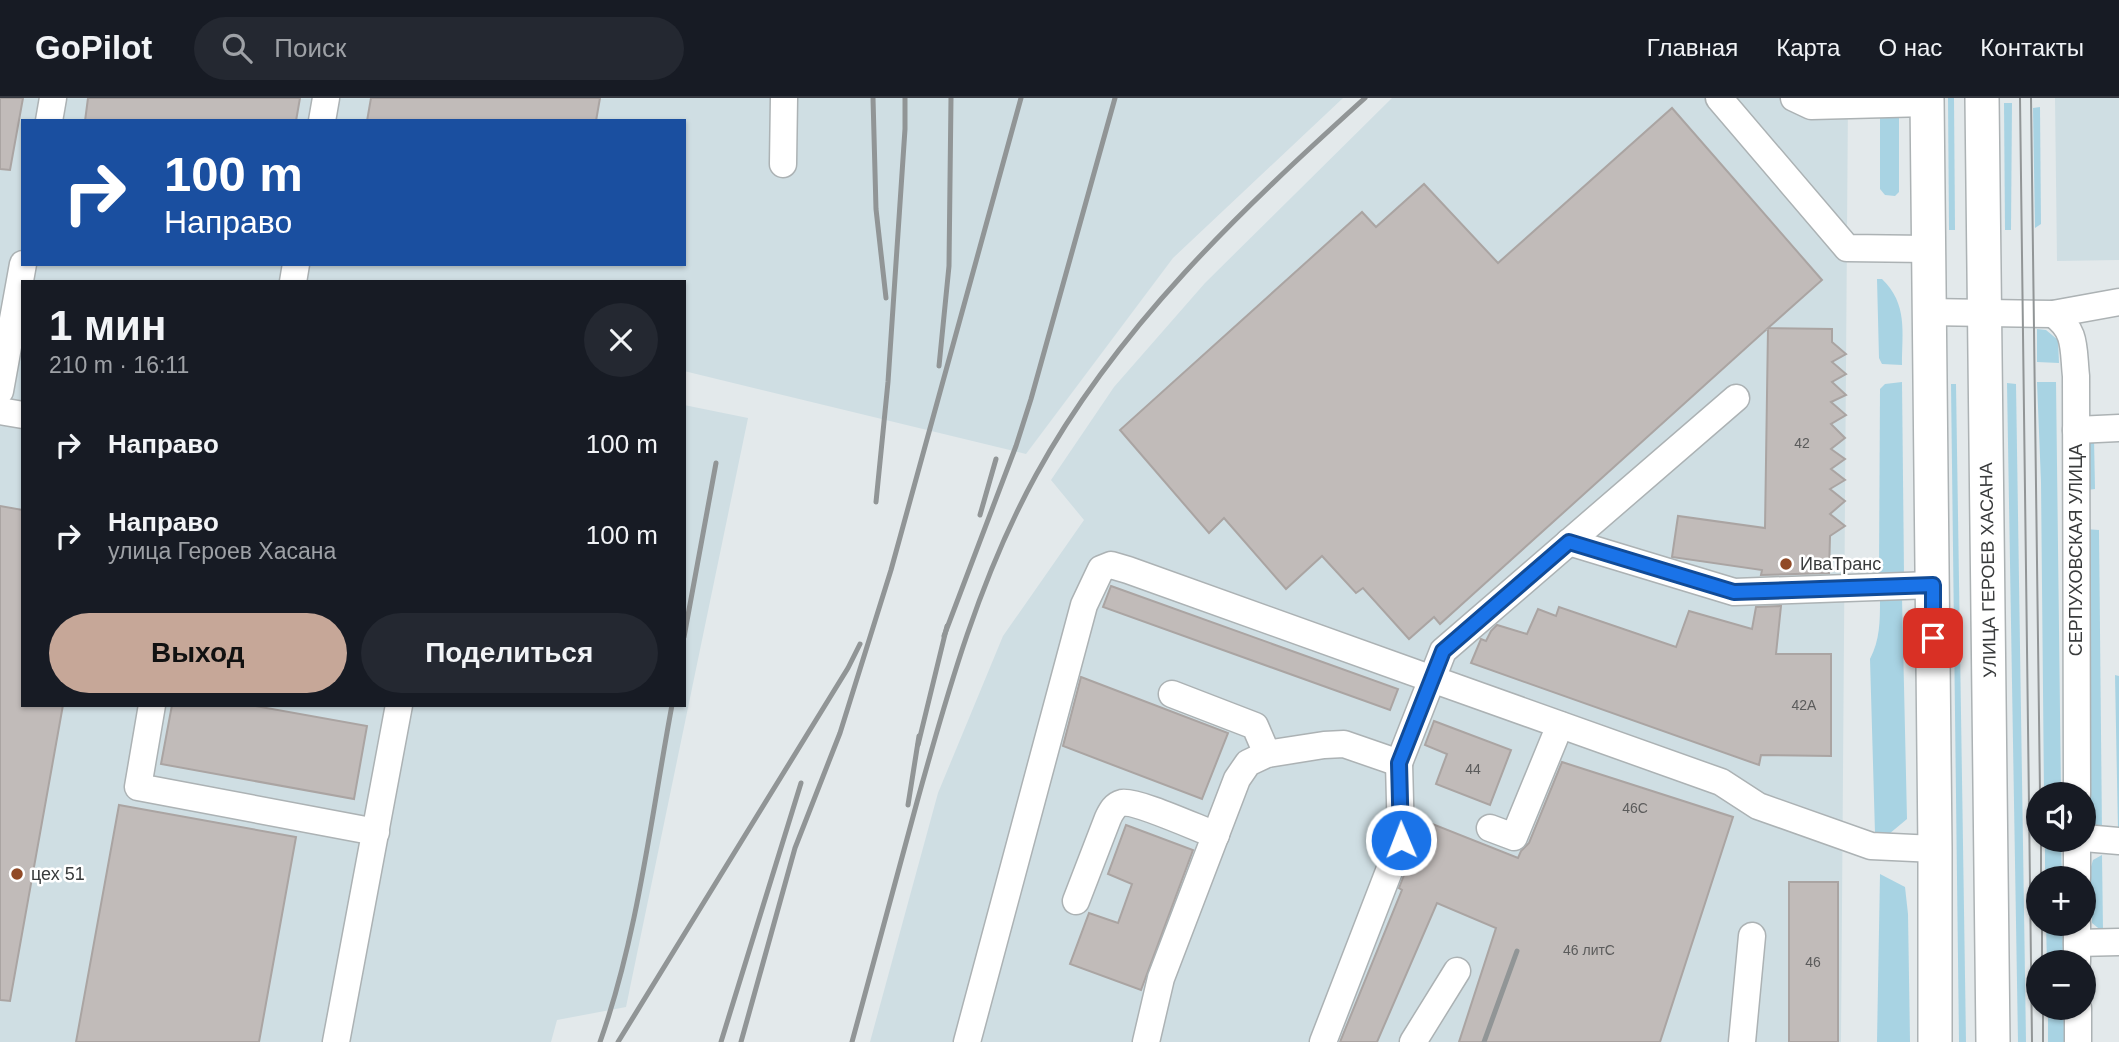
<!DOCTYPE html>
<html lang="ru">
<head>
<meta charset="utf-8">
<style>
	body { margin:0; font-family:Arial,sans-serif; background:#242831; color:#f1f3f6; height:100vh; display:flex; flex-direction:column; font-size:26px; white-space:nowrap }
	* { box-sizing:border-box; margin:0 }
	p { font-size:23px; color:#9ea1a6 }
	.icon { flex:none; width:38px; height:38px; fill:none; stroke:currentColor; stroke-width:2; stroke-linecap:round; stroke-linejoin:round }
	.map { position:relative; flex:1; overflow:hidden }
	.sheet { position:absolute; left:21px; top:182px; width:665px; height:427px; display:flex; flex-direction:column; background:#171b24; border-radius:0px; box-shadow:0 2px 5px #0004 }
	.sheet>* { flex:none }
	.hud { position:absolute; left:21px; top:21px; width:665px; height:147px; border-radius:0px; box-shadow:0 2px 5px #0004; background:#1a4fa0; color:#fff; overflow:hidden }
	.controls { position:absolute; left:2026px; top:684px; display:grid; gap:14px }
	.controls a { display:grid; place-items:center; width:70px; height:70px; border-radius:50%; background:#171b24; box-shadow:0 2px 5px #0004; font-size:35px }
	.pin { position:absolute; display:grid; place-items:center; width:60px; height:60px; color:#fff; margin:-30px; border-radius:14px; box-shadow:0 4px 10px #0006 }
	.me { position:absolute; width:77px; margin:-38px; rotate:359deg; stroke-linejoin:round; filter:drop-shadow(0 0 5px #0008) }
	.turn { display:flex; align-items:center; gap:24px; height:147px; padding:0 28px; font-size:32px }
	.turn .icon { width:91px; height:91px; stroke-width:2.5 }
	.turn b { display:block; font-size:49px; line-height:60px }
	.round { display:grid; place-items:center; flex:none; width:74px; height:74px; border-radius:37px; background:#242831 }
	.overview { display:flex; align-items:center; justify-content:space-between; height:119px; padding:0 28px }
	h1 { font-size:42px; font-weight:800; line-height:52px }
	.primary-button { display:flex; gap:14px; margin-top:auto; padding:14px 28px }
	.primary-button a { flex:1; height:80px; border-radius:42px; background:#c6a798; color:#111; font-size:28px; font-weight:800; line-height:80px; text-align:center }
	.primary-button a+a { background:#242831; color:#f1f3f6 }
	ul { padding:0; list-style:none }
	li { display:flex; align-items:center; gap:21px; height:91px; padding:0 28px }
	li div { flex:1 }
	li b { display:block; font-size:26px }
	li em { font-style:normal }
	header { display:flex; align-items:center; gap:42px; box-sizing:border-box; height:98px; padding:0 35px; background:#171b24; border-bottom:2px solid #363941 }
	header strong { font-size:33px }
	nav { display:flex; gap:38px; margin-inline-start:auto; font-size:24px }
	.search { width:490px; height:63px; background:#242831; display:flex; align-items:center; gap:18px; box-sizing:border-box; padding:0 24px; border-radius:38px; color:#9ea1a6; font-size:26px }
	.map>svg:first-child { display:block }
	.built { fill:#cfdee3; fill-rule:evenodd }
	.green { fill:#a8d3e3 }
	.building { fill:#c1bbb9; stroke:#aaa4a2; stroke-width:2 }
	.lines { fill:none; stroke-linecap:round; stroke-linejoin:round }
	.minor-casing { stroke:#acb2b4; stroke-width:29 }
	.major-casing { stroke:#acb2b4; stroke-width:36 }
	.minor { stroke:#fff; stroke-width:26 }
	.major { stroke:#fff; stroke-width:33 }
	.tram { stroke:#919596; stroke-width:2 }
	.rail { stroke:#919596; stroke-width:5 }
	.route-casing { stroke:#114b97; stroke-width:18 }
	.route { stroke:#1a73e8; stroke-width:12 }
	.poi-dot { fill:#914a26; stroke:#fff; stroke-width:2.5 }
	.labels { text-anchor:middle; stroke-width:5; stroke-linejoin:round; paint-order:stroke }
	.number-label { font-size:14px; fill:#5b5b5b }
	.street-label { font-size:18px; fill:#393b3c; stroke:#fff }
	.poi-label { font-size:18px; fill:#393b3c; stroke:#fff; text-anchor:start }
</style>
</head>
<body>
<header>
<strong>GoPilot</strong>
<div class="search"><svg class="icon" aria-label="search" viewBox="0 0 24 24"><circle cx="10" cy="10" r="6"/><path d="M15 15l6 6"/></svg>Поиск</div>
<nav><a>Главная</a><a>Карта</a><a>О нас</a><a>Контакты</a></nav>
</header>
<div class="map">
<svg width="2119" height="944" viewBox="0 0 2119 944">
	<rect width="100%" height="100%" fill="#e3e9eb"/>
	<g class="built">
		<path d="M0 0H1343L1173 160 1026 356 684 273V184H23V607H684V307L748 320 626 909 557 922 551 944H0ZM23 23H684V166H23Z"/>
		<polygon points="1392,0 1848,0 1841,944 870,944 938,695 1003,538 1084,422 1051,382 1114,289 1205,185"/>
		<polygon points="2055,0 2119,0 2119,162 2057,163"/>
	</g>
	<g class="green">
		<polygon points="1948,0 1954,0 1955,132 1949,132"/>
		<polygon points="2004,5 2012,5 2011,132 2005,132"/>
		<polygon points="2040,9 2041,126 2035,130 2033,10"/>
		<polygon points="1899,13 1899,94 1895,98 1885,97 1880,91 1880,14"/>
		<path d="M1877 181H1882C1908 206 1902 234 1902 267L1882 266 1879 260Z"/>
		<polygon points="2037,231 2046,232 2058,242 2059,265 2037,264"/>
		<polygon points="1902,284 1904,475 1879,476 1880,291 1885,286"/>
		<polygon points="2037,284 2056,284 2061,696 2044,696 2041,384"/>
		<polygon points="2007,285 2016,286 2026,944 2018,944"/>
		<polygon points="1951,286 1956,286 1966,944 1959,944"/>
		<polygon points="2094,340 2095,391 2087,392 2087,347"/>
		<polygon points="2085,431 2099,432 2102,735 2092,728 2088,711"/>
		<path d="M1902 500 1907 721 1889 736 1875 735 1870 561C1880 542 1880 523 1880 502Z"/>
		<polygon points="2115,577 2119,578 2119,733 2118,733"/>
		<polygon points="2045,742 2061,742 2062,780 2045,780"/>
		<polygon points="2102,757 2103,834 2092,825 2090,772 2093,762"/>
		<polygon points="1880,776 1905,789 1908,816 1910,944 1877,944"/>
		<polygon points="2046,826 2063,826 2063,864 2047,864"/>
		<rect x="2048" y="910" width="16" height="34"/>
	</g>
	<g class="building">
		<polygon points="0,0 23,0 10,72 0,71"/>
		<polygon points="88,0 300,0 296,23 85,23"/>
		<polygon points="371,0 600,0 596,23 367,23"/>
		<polygon points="1672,10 1822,182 1768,230 1832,231 1832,244 1846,256 1832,264 1846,276 1832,284 1846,297 1831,304 1846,317 1831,326 1845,340 1831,351 1845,361 1831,371 1845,382 1830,391 1845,403 1830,416 1845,428 1830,438 1829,475 1761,477 1762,472 1672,459 1678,418 1765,430 1768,230 1440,526 1434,519 1409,541 1363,490 1356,495 1322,458 1286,491 1224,420 1209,435 1120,332 1362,114 1376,129 1424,86 1498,165"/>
		<polygon points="0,408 23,412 23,607 63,607 10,903 0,902"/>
		<polygon points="1111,488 1398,591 1390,612 1103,509"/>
		<polygon points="1781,508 1776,556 1831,556 1831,658 1761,657 1759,667 1471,565 1481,541 1486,543 1491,533 1497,527 1527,536 1538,511 1556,518 1559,509 1676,549 1689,513 1752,531 1756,509"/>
		<polygon points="1081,579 1228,635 1202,701 1063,648"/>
		<polygon points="172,607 250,607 367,628 354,701 161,666"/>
		<polygon points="1434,623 1511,652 1490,707 1436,686 1447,656 1425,647"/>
		<polygon points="1562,664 1733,719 1660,944 1459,944 1496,830 1437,805 1377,944 1340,944 1402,792 1399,790 1425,723 1518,760 1521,753 1529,745"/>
		<polygon points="119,707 296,739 259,944 76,944"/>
		<polygon points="1126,727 1193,752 1141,892 1070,866 1089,815 1118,825 1132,786 1108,776"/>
		<rect x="1789" y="784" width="49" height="160"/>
	</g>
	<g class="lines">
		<defs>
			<g id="minor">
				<polyline points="1719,0 1847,150 1928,151"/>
				<polyline points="1794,0 1811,8 1927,5"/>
				<polyline points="49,23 53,0"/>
				<polyline points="322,23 326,0"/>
				<polyline points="783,66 784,0"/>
				<polyline points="293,184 296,166"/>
				<polyline points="1928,214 2053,216 2119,204"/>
				<path d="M2053 216C2077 233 2073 251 2076 278L2077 696"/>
				<polyline points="0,293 23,166"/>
				<polyline points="0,313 23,317"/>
				<polyline points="2076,332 2119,330"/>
				<polyline points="1569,444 1734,494 1932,487"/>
				<polyline points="1172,596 1255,628 1267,656"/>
				<polyline points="152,607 138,689 376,734"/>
				<polyline points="1490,730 1514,739 1560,627"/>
				<polyline points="2084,740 2119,743"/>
				<polyline points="2077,742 2077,780"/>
				<path d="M1076 803 1108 720C1111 714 1114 707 1122 705 1136 702 1199 731 1216 737"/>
				<polyline points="2077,826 2077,864"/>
				<polyline points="2077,845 2119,844"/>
				<polyline points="2078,910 2078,944"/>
				<polyline points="336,944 399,607"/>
				<polyline points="967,944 1084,507 1101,471 1111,467 1128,472 1432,581 1443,553 1736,300"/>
				<polyline points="1146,944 1161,880 1237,681 1248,665 1267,656 1324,647 1344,646 1399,665 1432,581 1721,684 1758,708 1871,748 1935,751"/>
				<polyline points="1323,944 1401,742 1399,665"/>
				<polyline points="1413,944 1457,873"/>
				<polyline points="1742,944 1752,838"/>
			</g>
			<g id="major">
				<polyline points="1927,0 1935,751 1935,944"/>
				<polyline points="1982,0 1993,944"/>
			</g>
		</defs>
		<use href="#minor" class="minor-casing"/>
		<use href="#major" class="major-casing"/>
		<use href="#minor" class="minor"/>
		<use href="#major" class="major"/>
		<g class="tram">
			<polyline points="2020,0 2032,944"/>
			<polyline points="2031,0 2040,696"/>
			<polyline points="2041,742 2041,780"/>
			<polyline points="2042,826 2042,864"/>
			<polyline points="2043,910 2043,944"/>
		</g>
		<g class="rail">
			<polyline points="873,0 876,111 886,200"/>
			<polyline points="939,268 949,168 951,0"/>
			<polyline points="876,404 888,284 905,31 905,0"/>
			<polyline points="980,417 996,361"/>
			<polyline points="944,538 1016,348 1031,301 1115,0"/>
			<polyline points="684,539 716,365"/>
			<polyline points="918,647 947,528"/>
			<polyline points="908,707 919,638"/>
			<path d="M600 944C638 837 651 719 672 607"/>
			<polyline points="618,944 848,570 860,546"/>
			<polyline points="721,944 801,685"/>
			<polyline points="741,944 795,750 840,635 891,472 1021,0"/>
			<path d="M852 944C874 864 895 784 917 704 948 592 980 479 1036 377 1117 229 1241 112 1365 0"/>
			<polyline points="1484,944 1517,853"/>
		</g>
	</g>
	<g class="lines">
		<defs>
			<polyline id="route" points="1401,742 1399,665 1443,553 1569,444 1734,494 1933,487 1933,540"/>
		</defs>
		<use href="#route" class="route-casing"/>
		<use href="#route" class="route"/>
	</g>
	<g class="poi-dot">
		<circle cx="1786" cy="466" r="7"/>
		<circle cx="17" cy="776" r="7"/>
	</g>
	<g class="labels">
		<g class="number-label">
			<text x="1802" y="350">42</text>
			<text x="1804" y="612">42А</text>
			<text x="1473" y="676">44</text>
			<text x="1635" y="715">46С</text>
			<text x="1589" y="857">46 литС</text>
			<text x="1813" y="869">46</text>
		</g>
		<g class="street-label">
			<text transform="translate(2076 452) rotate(-90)" y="6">СЕРПУХОВСКАЯ УЛИЦА</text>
			<text transform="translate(1988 472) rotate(-91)" y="6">УЛИЦА ГЕРОЕВ ХАСАНА</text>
		</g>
		<g class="poi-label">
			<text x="1800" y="472">ИваТранс</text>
			<text x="31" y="782">цех 51</text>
		</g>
	</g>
</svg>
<div class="controls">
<a><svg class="icon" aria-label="sound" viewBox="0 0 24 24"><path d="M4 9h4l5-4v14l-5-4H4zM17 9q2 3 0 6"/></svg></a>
<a>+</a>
<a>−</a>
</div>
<div class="pin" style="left:1933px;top:540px;background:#d93025"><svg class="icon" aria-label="arrive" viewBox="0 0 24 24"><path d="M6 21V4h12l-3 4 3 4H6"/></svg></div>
<svg class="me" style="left:1401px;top:742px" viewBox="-20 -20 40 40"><circle r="17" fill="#1a73e8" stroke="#fff" stroke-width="3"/><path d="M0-11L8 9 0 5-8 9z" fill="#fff"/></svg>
<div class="hud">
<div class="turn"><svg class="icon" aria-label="right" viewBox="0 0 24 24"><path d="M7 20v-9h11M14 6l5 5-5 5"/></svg><div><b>100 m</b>Направо</div></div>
</div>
<section class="sheet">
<div class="overview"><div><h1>1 мин</h1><p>210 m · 16:11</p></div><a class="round"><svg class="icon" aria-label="close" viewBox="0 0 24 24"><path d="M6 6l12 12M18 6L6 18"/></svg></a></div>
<ul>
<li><svg class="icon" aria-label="right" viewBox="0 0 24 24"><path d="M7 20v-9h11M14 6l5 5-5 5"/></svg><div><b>Направо</b></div><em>100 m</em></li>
<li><svg class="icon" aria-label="right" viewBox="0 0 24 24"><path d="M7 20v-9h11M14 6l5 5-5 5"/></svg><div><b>Направо</b><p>улица Героев Хасана</p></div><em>100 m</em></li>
</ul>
<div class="primary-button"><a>Выход</a><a>Поделиться</a></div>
</section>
</div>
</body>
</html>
